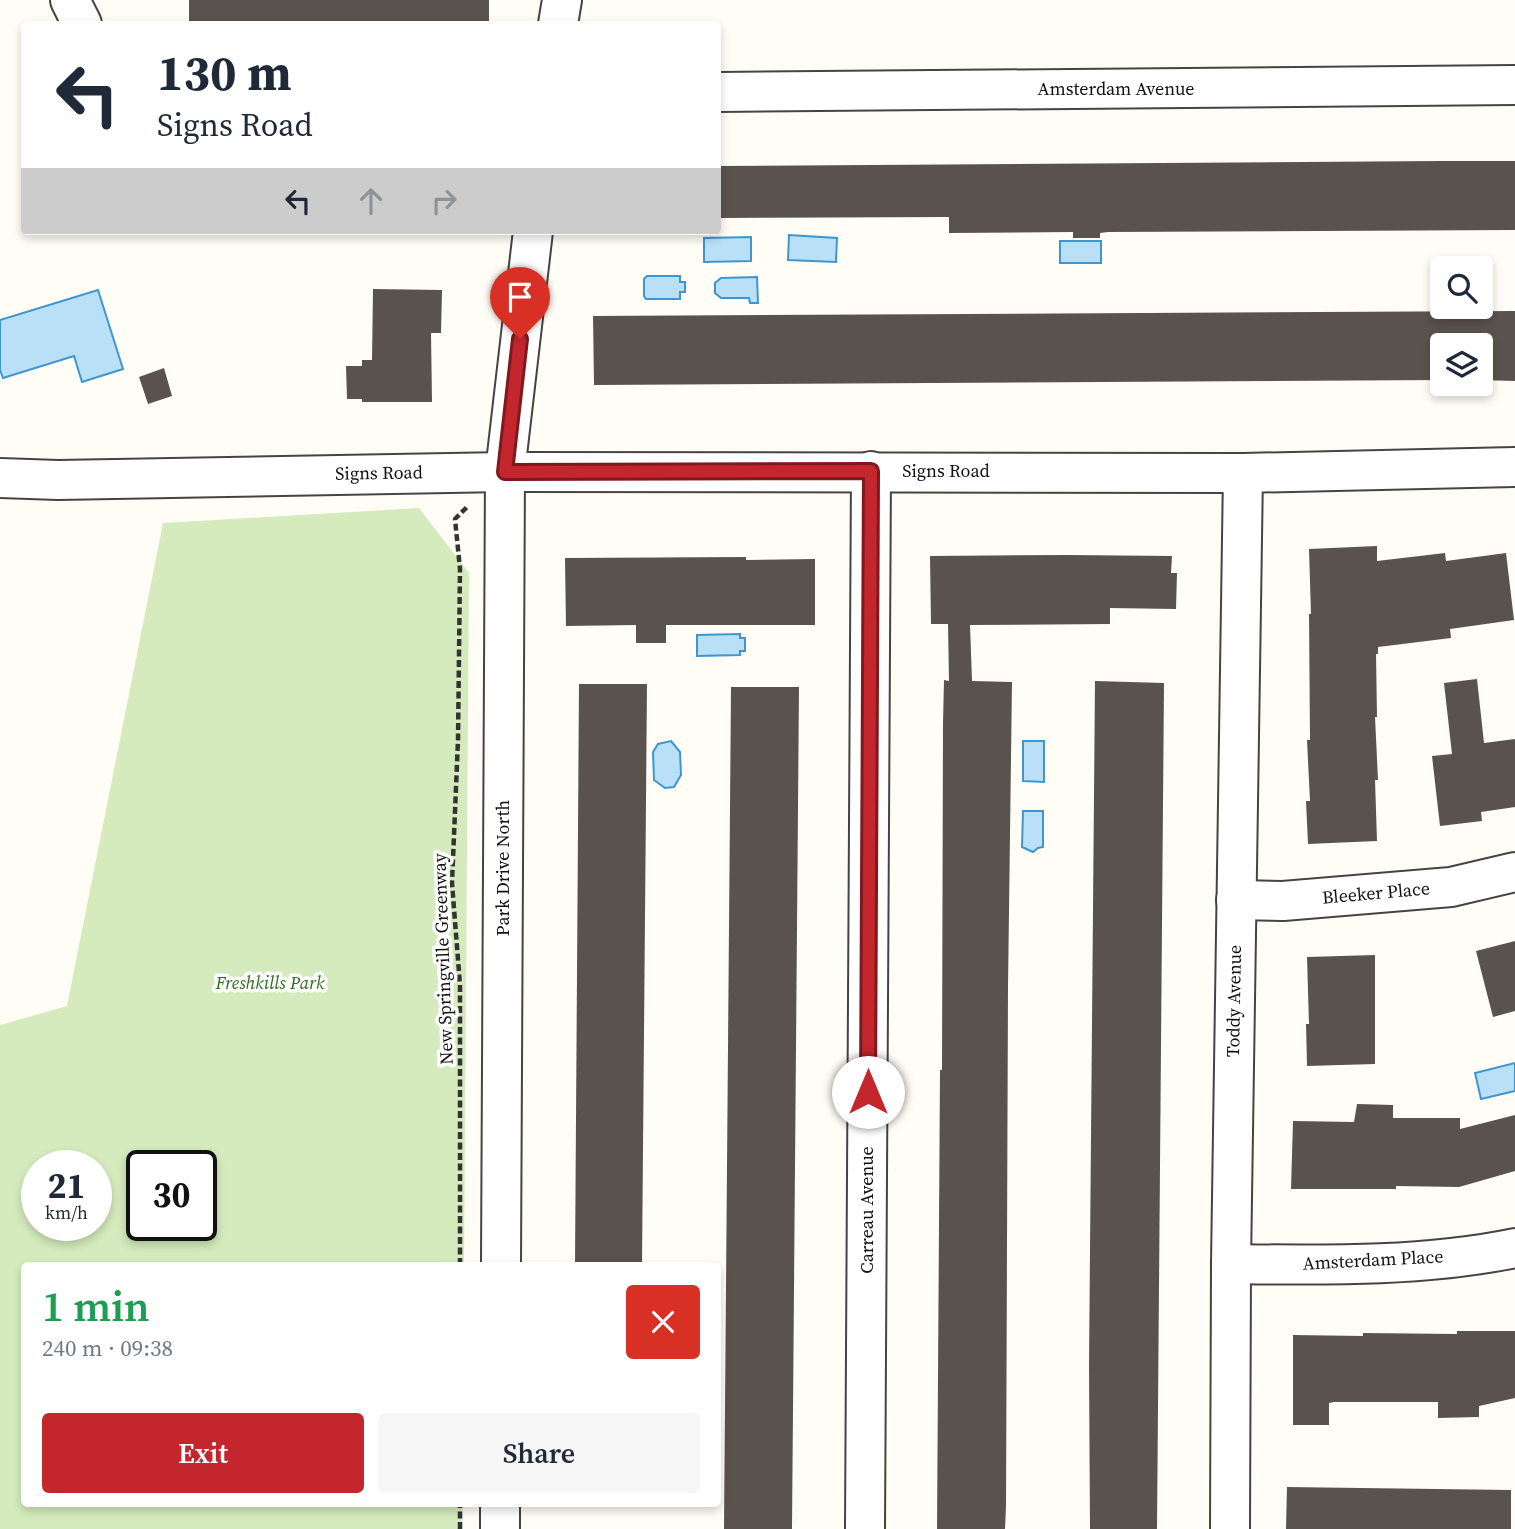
<!DOCTYPE html>
<html lang="en">
<head>
<meta charset="utf-8">
<style>
	body { margin:0; font-family:"Source Serif 4",serif; background:#f6f6f7; color:#1f2937; height:100vh; display:flex; flex-direction:column; font-size:26px; white-space:nowrap }
	* { box-sizing:border-box; margin:0 }
	p { font-size:23px; color:#747a83 }
	.icon { flex:none; width:38px; height:38px; fill:none; stroke:currentColor; stroke-width:2; stroke-linecap:round; stroke-linejoin:round }
	.map { position:relative; flex:1; overflow:hidden }
	.details { position:absolute; left:21px; top:1262px; width:700px; height:245px; display:flex; flex-direction:column; background:#fff; border-radius:7px; box-shadow:0 4px 10px #0003 }
	.details>* { flex:none }
	.top-card { position:absolute; left:21px; top:21px; width:700px; height:214px; border-radius:7px; box-shadow:0 4px 10px #0003; background:#fff; color:#1f2937; overflow:hidden }
	.buttons { position:absolute; left:1430px; top:256px; display:grid; gap:14px }
	.buttons a { display:grid; place-items:center; width:63px; height:63px; border-radius:7px; background:#fff; box-shadow:0 4px 10px #0003; font-size:35px }
	.speed { position:absolute; left:21px; top:1150px; display:flex; gap:14px; font-size:35px; font-weight:700; text-align:center }
	.speed>* { display:grid; place-content:center; width:91px; height:91px; border-radius:50%; background:#fff; box-shadow:0 4px 10px #0003; line-height:1 }
	.speed small { font-size:18px; font-weight:400 }
	.speed .limit { border:4px solid #111; border-radius:10px; background:#fff; color:#111 }
	.pin { position:absolute; display:grid; place-items:center; width:60px; height:60px; color:#fff; margin:-72px -30px; border-radius:50% 50% 50% 0; rotate:-45deg; box-shadow:0 0 7px #0007 }
	.pin .icon { rotate:45deg }
	.me { position:absolute; width:77px; margin:-38px; rotate:0deg; stroke-linejoin:round; filter:drop-shadow(0 0 5px #0008) }
	.turn { display:flex; align-items:center; gap:24px; height:147px; padding:0 21px; font-size:32px }
	.turn .icon { width:91px; height:91px; stroke-width:2.5 }
	.turn b { display:block; font-size:49px; line-height:60px }
	.lanes { display:flex; align-items:center; height:66px; padding:0 21px; background:#0003; justify-content:center; gap:35px; direction:ltr }
	.lanes .off { opacity:.35 }
	.round { display:grid; place-items:center; flex:none; width:74px; height:74px; border-radius:7px; background:#f6f6f7 }
	.summary { display:flex; align-items:center; justify-content:space-between; height:119px; padding:0 21px }
	h1 { font-size:42px; font-weight:600; line-height:52px; color:#1e9e55 }
	.cta { display:flex; gap:14px; margin-top:auto; padding:14px 21px }
	.cta a { flex:1; height:80px; border-radius:7px; background:#c4262e; color:#fff; font-size:28px; font-weight:600; line-height:80px; text-align:center }
	.cta a+a { background:#f6f6f7; color:#1f2937 }
	.map>svg:first-child { display:block }
	.green { fill:#d5ebbd; fill-rule:evenodd }
	.water { fill:#b9e0f7; stroke:#3f96cf; stroke-width:2 }
	.building { fill:#5a524d }
	.lines { fill:none; stroke-linecap:round; stroke-linejoin:round }
	.minor-casing { stroke:#444; stroke-width:42 }
	.path { stroke:#333; stroke-width:4.5; stroke-dasharray:7 3.5; stroke-linecap:butt }
	.minor { stroke:#fff; stroke-width:38 }
	.route-casing { stroke:#7f191e; stroke-width:18 }
	.route { stroke:#c4262e; stroke-width:12 }
	.labels { text-anchor:middle; stroke-width:7; stroke-linejoin:round; paint-order:stroke }
	.street-label { font-size:18px; fill:#111; stroke:#fff }
	.park-label { font-size:18px; font-style:italic; fill:#2f6b1f; stroke:#fff }
</style>
</head>
<body>
<div class="map">
<svg width="1515" height="1529" viewBox="0 0 1515 1529">
	<rect width="100%" height="100%" fill="#fffdf5"/>
	<path class="green" d="M419 508 469 573 464 1265H24V1503H463L462 1529H0V1025L67 1006 163 523ZM37 1166H96V1225H37ZM142 1166H201V1225H142Z"/>
	<g class="water">
		<polygon points="789,235 837,238 836,262 788,260"/>
		<polygon points="751,237 751,261 704,262 704,238"/>
		<rect x="1060" y="241" width="41" height="22"/>
		<polygon points="647,276 680,276 680,282 685,282 685,292 680,292 680,299 646,299 644,296 644,279"/>
		<polygon points="757,277 758,303 750,303 749,298 721,298 715,293 715,283 721,278"/>
		<polygon points="98,290 123,369 82,382 74,356 3,378 0,370 0,320"/>
		<polygon points="740,634 740,638 745,638 745,651 740,651 740,655 697,656 697,635"/>
		<polygon points="671,741 680,752 681,775 674,787 665,788 654,780 653,752 658,744"/>
		<polygon points="1023,741 1044,741 1044,782 1023,781"/>
		<polygon points="1023,811 1043,811 1043,847 1038,848 1033,852 1022,847"/>
		<polygon points="1515,1063 1515,1091 1481,1099 1475,1073"/>
	</g>
	<g class="building">
		<rect x="189" y="0" width="300" height="24"/>
		<polygon points="1440,161 1515,161 1515,230 1108,232 1100,233 1100,238 1073,238 1073,232 949,233 949,217 718,218 718,166"/>
		<polygon points="373,289 442,290 441,333 431,333 432,402 362,402 362,399 347,399 346,366 362,366 362,360 372,360"/>
		<polygon points="1515,311 1515,381 1480,380 1480,345 1442,345 1442,380 594,385 593,316"/>
		<polygon points="164,368 172,396 148,404 139,377"/>
		<polygon points="1377,546 1377,561 1445,553 1446,561 1506,553 1514,620 1450,629 1451,638 1378,647 1378,654 1376,654 1377,717 1375,717 1378,780 1375,780 1377,841 1308,844 1306,801 1310,801 1307,740 1310,740 1309,614 1311,614 1309,549"/>
		<polygon points="1067,555 1172,556 1171,573 1177,573 1176,609 1110,608 1110,624 970,625 972,681 1012,682 1008,987 1006,1506 1005,1529 937,1529 940,1070 942,1070 943,723 944,680 949,681 948,624 931,624 930,556"/>
		<polygon points="746,557 746,560 815,559 815,625 666,625 666,643 636,643 636,625 566,626 565,558"/>
		<polygon points="1477,679 1484,743 1515,739 1515,807 1481,812 1482,821 1440,826 1432,756 1452,754 1444,683"/>
		<polygon points="1095,681 1164,683 1157,1529 1090,1529 1089,1366"/>
		<polygon points="579,684 647,684 642,1265 575,1265"/>
		<polygon points="731,687 799,687 792,1529 724,1529"/>
		<polygon points="1515,941 1515,1011 1493,1017 1476,951"/>
		<polygon points="1375,955 1375,1064 1307,1066 1306,1024 1309,1024 1307,957"/>
		<polygon points="1357,1104 1393,1105 1393,1118 1460,1118 1460,1129 1515,1115 1515,1171 1459,1187 1396,1186 1396,1189 1291,1189 1293,1121 1354,1122"/>
		<polygon points="1457,1331 1515,1331 1515,1398 1479,1406 1479,1417 1438,1418 1438,1402 1334,1402 1329,1403 1329,1425 1293,1425 1293,1335 1363,1336 1363,1333 1457,1334"/>
		<polygon points="1287,1487 1511,1490 1511,1529 1286,1529"/>
	</g>
	<g class="lines">
		<defs>
			<g id="minor">
				<polyline points="70,0 82,24"/>
				<polyline points="558,24 562,0"/>
				<polyline points="718,92 1515,85"/>
				<polyline points="0,478 58,480 505,472 1243,473 1515,467"/>
				<polyline points="1236,900 1283,901 1451,887 1515,872"/>
				<path d="M1231 1264C1325 1265 1423 1267 1515 1248"/>
				<polyline points="501,1265 505,472 533,231"/>
				<polyline points="500,1529 500,1503"/>
				<polyline points="865,1529 871,471"/>
				<polyline points="1230,1529 1231,1264 1243,473"/>
			</g>
		</defs>
		<use href="#minor" class="minor-casing"/>
		<g class="path">
			<polyline points="460,1265 460,985 452,883 458,740 460,569 455,519 468,506"/>
			<polyline points="460,1529 460,1503"/>
		</g>
		<use href="#minor" class="minor"/>
	</g>
	<g class="lines">
		<defs>
			<polyline id="route" points="520,339 505,472 871,471 868,1092"/>
		</defs>
		<use href="#route" class="route-casing"/>
		<use href="#route" class="route"/>
	</g>
	<g class="labels">
		<g class="street-label">
			<text x="1116" y="95">Amsterdam Avenue</text>
			<text x="946" y="477">Signs Road</text>
			<text transform="translate(379 473) rotate(-1)" y="6">Signs Road</text>
			<text transform="translate(503 868) rotate(-90)" y="6">Park Drive North</text>
			<text transform="translate(1376 893) rotate(-5)" y="6">Bleeker Place</text>
			<text transform="translate(443 959) rotate(-92)" y="6">New Springville Greenway</text>
			<text transform="translate(1234 1001) rotate(-89)" y="6">Toddy Avenue</text>
			<text transform="translate(867 1210) rotate(-90)" y="6">Carreau Avenue</text>
			<text transform="translate(1373 1260) rotate(-3)" y="6">Amsterdam Place</text>
		</g>
		<g class="park-label">
			<text x="270" y="989">Freshkills Park</text>
		</g>
	</g>
</svg>
<div class="buttons">
<a><svg class="icon" aria-label="search" viewBox="0 0 24 24"><circle cx="10" cy="10" r="6"/><path d="M15 15l6 6"/></svg></a>
<a><svg class="icon" aria-label="layers" viewBox="0 0 24 24"><path d="M12 4l9 5-9 5-9-5zM3 14l9 5 9-5"/></svg></a>
</div>
<div class="speed"><div>21<small>km/h</small></div><div class="limit">30</div></div>
<div class="pin" style="left:520px;top:339px;background:#d93025"><svg class="icon" aria-label="arrive" viewBox="0 0 24 24"><path d="M6 21V4h12l-3 4 3 4H6"/></svg></div>
<svg class="me" style="left:868px;top:1092px" viewBox="-20 -20 40 40"><circle r="19" fill="#fff"/><path d="M0-13L10 11 0 6-10 11z" fill="#c4262e"/></svg>
<div class="top-card">
<div class="turn"><svg class="icon" aria-label="left" viewBox="0 0 24 24"><path d="M17 20v-9H6M10 6l-5 5 5 5"/></svg><div><b>130 m</b>Signs Road</div></div>
<div class="lanes"><svg class="icon" aria-label="left" viewBox="0 0 24 24"><path d="M17 20v-9H6M10 6l-5 5 5 5"/></svg><svg class="icon off" aria-label="ahead" viewBox="0 0 24 24"><path d="M12 20V5M6 11l6-6 6 6"/></svg><svg class="icon off" aria-label="right" viewBox="0 0 24 24"><path d="M7 20v-9h11M14 6l5 5-5 5"/></svg></div>
</div>
<section class="details">
<div class="summary"><div><h1>1 min</h1><p>240 m · 09:38</p></div><a class="round" style="background:#d93025;color:#fff"><svg class="icon" aria-label="close" viewBox="0 0 24 24"><path d="M6 6l12 12M18 6L6 18"/></svg></a></div>
<div class="cta"><a>Exit</a><a>Share</a></div>
</section>
</div>
</body>
</html>
